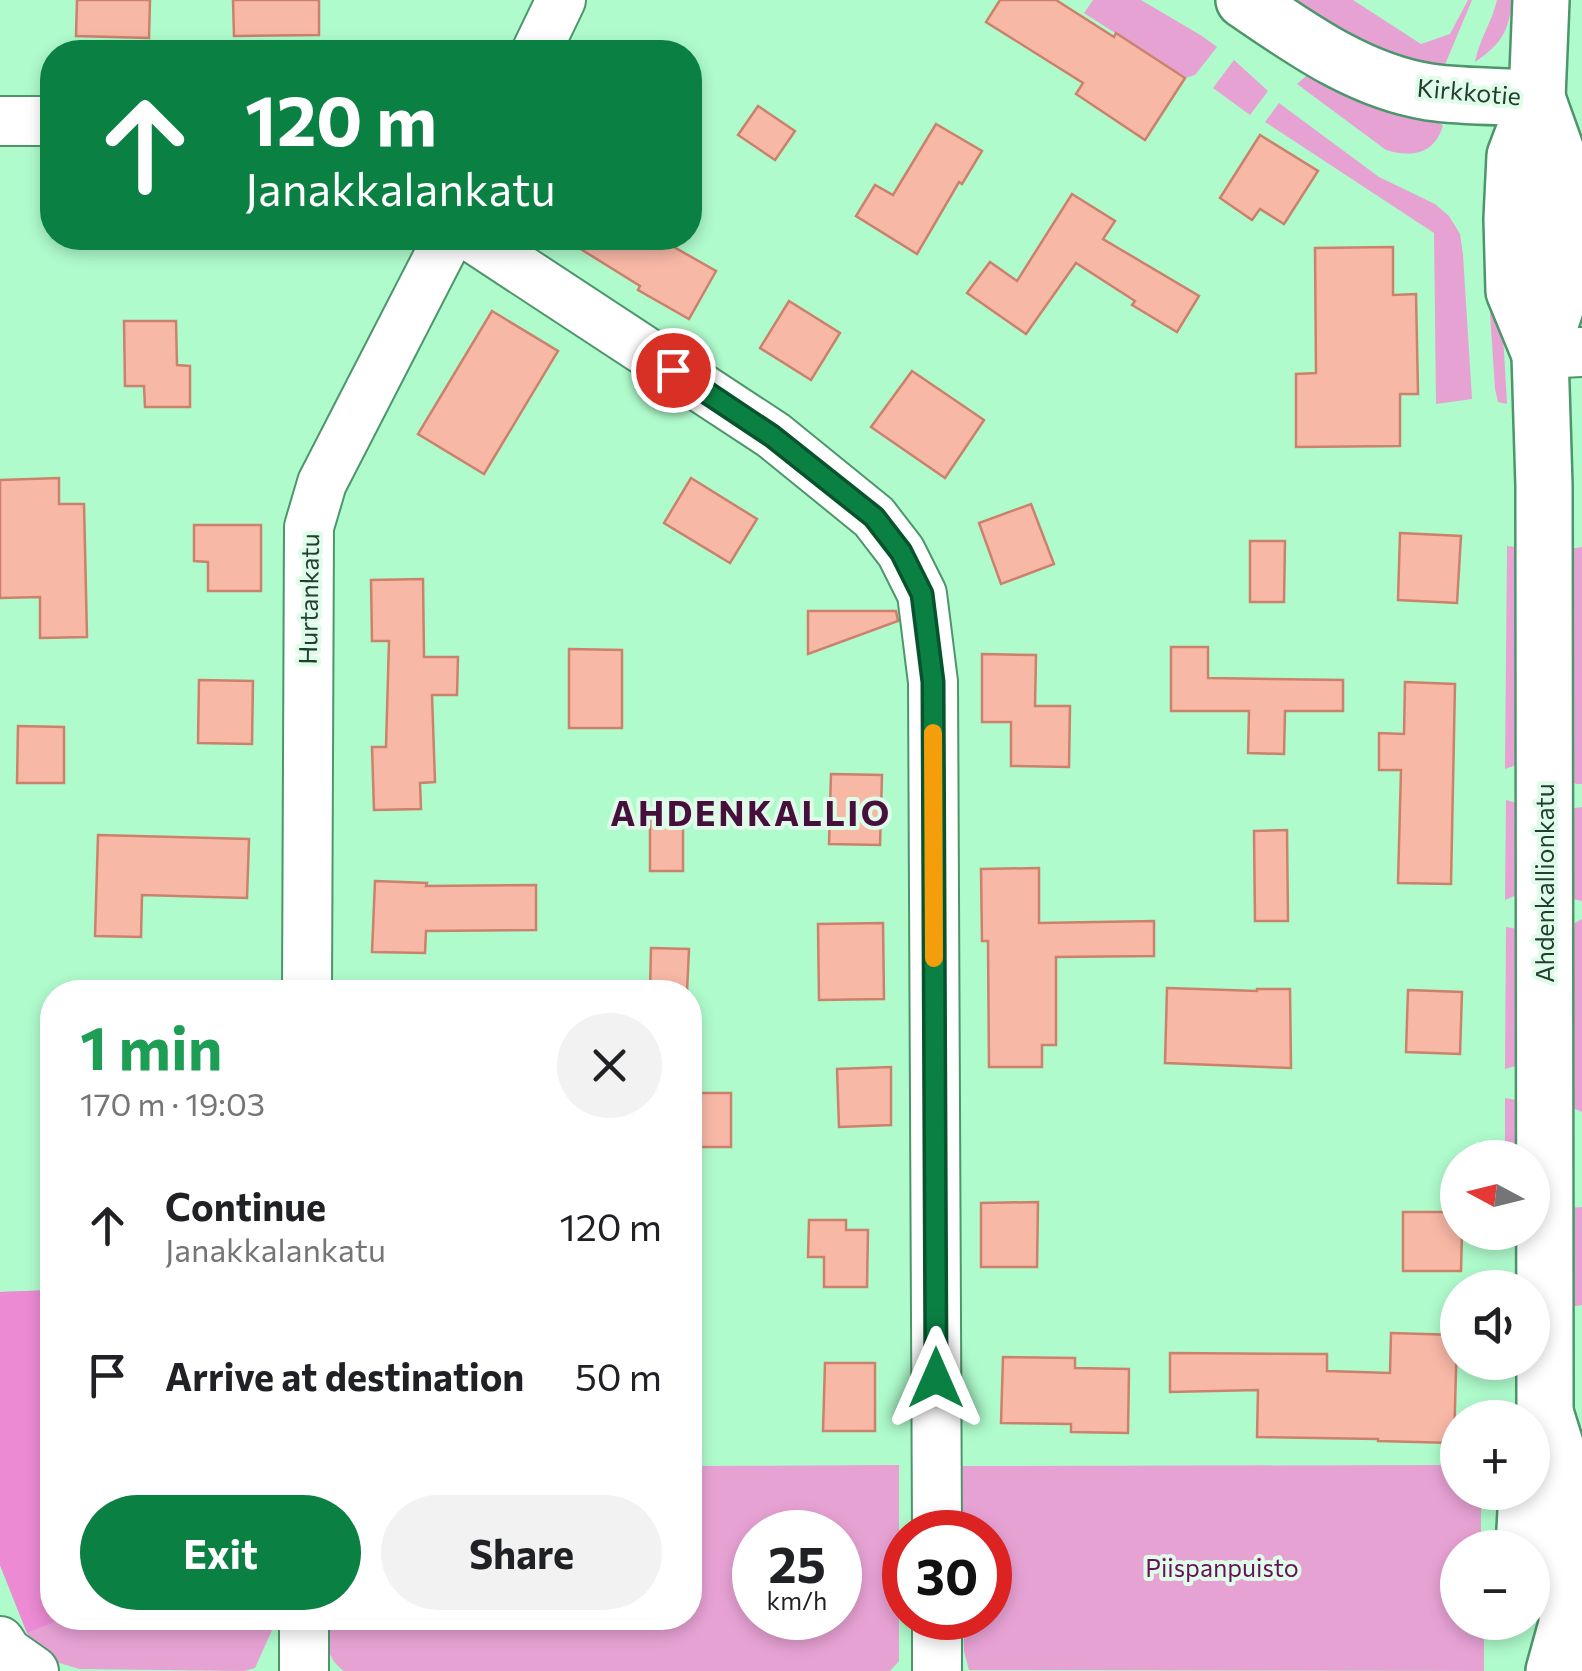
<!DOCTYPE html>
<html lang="en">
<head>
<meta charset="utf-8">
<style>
	body { margin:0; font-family:Commissioner,sans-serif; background:#f2f2f2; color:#202124; height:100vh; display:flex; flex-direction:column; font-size:38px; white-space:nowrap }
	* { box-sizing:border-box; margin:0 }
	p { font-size:32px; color:#757577 }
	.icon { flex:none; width:55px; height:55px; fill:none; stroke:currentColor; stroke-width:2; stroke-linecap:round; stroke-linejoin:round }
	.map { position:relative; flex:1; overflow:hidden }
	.sheet { position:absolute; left:40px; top:980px; width:662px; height:650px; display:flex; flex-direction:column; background:#fff; border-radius:40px; box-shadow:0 5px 15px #0003 }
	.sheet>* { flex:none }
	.banner { position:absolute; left:40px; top:40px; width:662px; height:210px; border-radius:40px; box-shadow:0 5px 15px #0003; background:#0b8043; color:#fff; overflow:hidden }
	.needle { width:65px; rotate:277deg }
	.fabs { position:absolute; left:1440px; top:1140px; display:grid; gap:20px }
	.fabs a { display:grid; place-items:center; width:110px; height:110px; border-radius:50%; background:#fff; box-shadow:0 5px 15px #0003; font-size:50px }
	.speed { position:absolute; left:732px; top:1510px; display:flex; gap:20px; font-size:50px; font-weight:700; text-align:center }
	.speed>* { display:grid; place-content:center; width:130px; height:130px; border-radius:50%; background:#fff; box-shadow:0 5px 15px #0003; line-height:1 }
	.speed small { font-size:25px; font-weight:400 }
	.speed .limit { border:15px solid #d22; background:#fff; color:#111 }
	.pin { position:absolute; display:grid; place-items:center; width:85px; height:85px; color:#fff; margin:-42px; border:5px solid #fff; border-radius:50%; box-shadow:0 2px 10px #0007 }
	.me { position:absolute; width:110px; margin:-55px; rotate:0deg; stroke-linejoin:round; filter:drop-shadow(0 0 8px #0008) }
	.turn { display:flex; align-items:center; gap:35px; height:210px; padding:0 40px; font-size:45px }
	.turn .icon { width:130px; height:130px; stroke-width:2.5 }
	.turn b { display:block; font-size:70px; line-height:85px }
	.round { display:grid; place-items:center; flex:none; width:105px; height:105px; border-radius:52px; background:#f2f2f2 }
	.headline { display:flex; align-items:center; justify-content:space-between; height:170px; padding:0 40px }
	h1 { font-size:60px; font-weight:700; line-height:75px; color:#1e9e55 }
	.action { display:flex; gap:20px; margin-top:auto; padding:20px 40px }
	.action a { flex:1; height:115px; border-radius:60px; background:#0b8043; color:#fff; font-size:40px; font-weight:700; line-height:115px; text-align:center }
	.action a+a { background:#f2f2f2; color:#202124 }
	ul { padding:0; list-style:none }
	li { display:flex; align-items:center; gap:30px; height:150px; padding:0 40px }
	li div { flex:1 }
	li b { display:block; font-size:38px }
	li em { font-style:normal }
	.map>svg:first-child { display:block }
	.green { fill:#e7a2d4; fill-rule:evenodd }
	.forest { fill:#ec8ad4 }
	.building { fill:#f8b8a6; stroke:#cc816c; stroke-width:2.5 }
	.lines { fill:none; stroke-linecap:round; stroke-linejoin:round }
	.street-casing { stroke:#4d966c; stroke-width:52 }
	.secondary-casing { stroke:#4d966c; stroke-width:60 }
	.street { stroke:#fff; stroke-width:48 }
	.secondary { stroke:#fff; stroke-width:55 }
	.route-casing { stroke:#07532c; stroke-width:25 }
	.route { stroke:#0b8043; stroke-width:18 }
	.slow { stroke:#f59e0b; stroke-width:18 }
	.labels { text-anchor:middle; stroke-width:8; stroke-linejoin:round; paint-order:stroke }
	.street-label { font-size:25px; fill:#203f2c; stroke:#dffce9 }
	.park-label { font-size:25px; fill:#691059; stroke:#dffce9 }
	.district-label { font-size:35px; font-weight:bold; letter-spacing:2.5px; fill:#460f3c; stroke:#dffce9 }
</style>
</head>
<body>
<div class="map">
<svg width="1582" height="1671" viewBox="0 0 1582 1671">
	<rect width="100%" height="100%" fill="#affbcc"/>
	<g class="green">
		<polygon points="1093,0 1141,0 1202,36 1217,47 1195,75 1185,78 1084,13"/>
		<path d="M1279 0H1353L1421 44 1450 34 1468 0H1472L1444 67C1385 66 1330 27 1279 0Z"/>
		<path d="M1497 0H1512C1509 32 1501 44 1475 62 1479 40 1492 22 1497 0Z"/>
		<polygon points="1234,60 1268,91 1250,115 1213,88"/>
		<path d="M1312 71 1443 125C1435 154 1412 158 1386 150L1297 84Z"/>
		<polygon points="1279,103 1379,177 1435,204 1449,216 1460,234 1463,255 1472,399 1436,404 1434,233 1265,122"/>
		<polygon points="1497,231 1507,404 1498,402 1495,389 1485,236 1489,232"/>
		<polygon points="1507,546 1516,547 1522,763 1505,769"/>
		<polygon points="1582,547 1582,784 1576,784 1569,780 1569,549"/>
		<polygon points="1506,800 1523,805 1521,893 1505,900"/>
		<polygon points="1582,807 1582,901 1568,898 1567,813 1575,808"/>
		<polygon points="1582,919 1582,1112 1568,1106 1568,927"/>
		<polygon points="1506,927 1523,930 1522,1064 1505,1069"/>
		<polygon points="1505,1098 1522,1101 1522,1157 1505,1158"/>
		<polygon points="1582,1207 1582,1305 1570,1307 1568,1208"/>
		<polygon points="52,1290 52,1618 273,1618 273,1628 255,1668 244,1671 79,1669 44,1658 27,1633 0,1565 0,1292"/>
		<path d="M899 1465V1661L890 1671H344C324 1657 327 1639 327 1618H690V1466ZM755 1532H840V1618H755Z"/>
		<polygon points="1457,1465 1458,1492 1481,1493 1481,1547 1458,1548 1458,1622 1484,1623 1484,1671 969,1670 964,1651 964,1618 990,1618 990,1532 962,1532 960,1466"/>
	</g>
	<polygon class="forest" points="52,1290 52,1618 64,1618 27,1633 0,1565 0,1292"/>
	<g class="building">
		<polygon points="77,0 150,0 149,38 76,36"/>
		<polygon points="233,0 319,0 319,35 234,36"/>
		<polygon points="1000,0 1056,0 1114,37 1116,33 1185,78 1145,140 1076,94 1083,83 986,22"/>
		<polygon points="758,106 795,131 775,160 738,135"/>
		<polygon points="936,124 982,151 962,184 959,182 917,254 856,216 875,185 893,195"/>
		<polygon points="1260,135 1318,171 1284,224 1260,209 1252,220 1220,198"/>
		<polygon points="1072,194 1115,221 1103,239 1199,296 1177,332 1132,305 1135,301 1076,263 1026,334 967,293 990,262 1017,281"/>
		<polygon points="563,238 658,238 716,271 689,319 638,290 640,286"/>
		<polygon points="1393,247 1393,295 1416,294 1418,394 1400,394 1400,446 1296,447 1296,374 1316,373 1315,248"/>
		<polygon points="789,301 840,333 811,380 760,348"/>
		<polygon points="492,311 558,351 484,474 418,434"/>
		<polygon points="124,321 176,321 177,365 190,366 190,407 145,407 144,386 125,386"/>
		<polygon points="912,371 984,420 945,478 871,427"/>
		<polygon points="59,478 59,504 84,504 87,637 40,638 40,597 0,598 0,480"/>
		<polygon points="691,478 757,519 730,563 664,523"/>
		<polygon points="1031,504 1054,564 1001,584 979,523"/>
		<polygon points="194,525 261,525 261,591 208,591 208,562 194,561"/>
		<polygon points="1400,533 1461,536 1457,603 1398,600"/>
		<polygon points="1250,541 1285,541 1284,602 1250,602"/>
		<polygon points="423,579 424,657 458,657 457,695 432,695 435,782 420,783 421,809 374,810 372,747 386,747 389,641 372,641 371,580"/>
		<polygon points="808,611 896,611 898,621 808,654"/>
		<polygon points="1171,647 1208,647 1208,678 1343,680 1343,711 1285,711 1284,754 1248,753 1249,711 1171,711"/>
		<polygon points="569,649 622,650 622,728 569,728"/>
		<polygon points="982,654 1036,655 1035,706 1070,706 1069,767 1011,766 1011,722 982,722"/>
		<polygon points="199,680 253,681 252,744 198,743"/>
		<polygon points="1405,682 1455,684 1451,884 1398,883 1401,770 1379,770 1379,733 1404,734"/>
		<polygon points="18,726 64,727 64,783 17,783"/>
		<polygon points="831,774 882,775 880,845 829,844"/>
		<rect x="650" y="819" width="33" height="52"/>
		<polygon points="1287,830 1288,921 1255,921 1254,831"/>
		<polygon points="98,835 249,839 247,898 142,895 141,937 95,936"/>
		<polygon points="1039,868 1039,923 1154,921 1154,956 1056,957 1056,1045 1042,1045 1042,1067 989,1067 988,941 982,941 981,869"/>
		<polygon points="375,881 427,883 426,886 536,885 536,930 426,931 425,953 372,952"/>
		<polygon points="883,923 884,999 819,1000 818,924"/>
		<polygon points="651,948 689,949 687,992 650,992"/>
		<polygon points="1167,988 1257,991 1257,989 1290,989 1291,1068 1165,1063"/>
		<polygon points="1408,990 1462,992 1460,1054 1406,1052"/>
		<polygon points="891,1067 891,1125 839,1127 837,1069"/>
		<rect x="695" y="1093" width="36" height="54"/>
		<polygon points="1038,1202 1037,1267 981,1267 981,1203"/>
		<polygon points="1403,1212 1458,1212 1458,1232 1462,1232 1461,1271 1403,1271"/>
		<polygon points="809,1220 846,1220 846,1230 868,1230 867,1287 824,1287 824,1257 808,1257"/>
		<polygon points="1391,1333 1457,1335 1454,1443 1378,1441 1378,1439 1257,1437 1258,1390 1170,1392 1170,1353 1327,1354 1327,1371 1390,1373"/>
		<polygon points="1003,1357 1075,1358 1075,1368 1129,1369 1128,1433 1071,1432 1071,1424 1001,1423"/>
		<polygon points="825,1363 875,1363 875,1431 823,1431"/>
	</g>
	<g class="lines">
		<defs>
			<g id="street">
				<polyline points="536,52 561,0"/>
				<polyline points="0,121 52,121"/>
				<polyline points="473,238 773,435 874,517 901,552 922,594 933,682 937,1532"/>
				<polyline points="1540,354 1582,352"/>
				<polyline points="307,992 309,527 322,483 448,238"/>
				<polyline points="937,1618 937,1671"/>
				<polyline points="0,1641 7,1652 34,1671"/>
				<polyline points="304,1671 304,1618"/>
			</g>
			<g id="secondary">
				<path d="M1244 0C1300 38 1359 81 1429 92 1464 97 1501 96 1537 98"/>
				<polyline points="1540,354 1514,291 1512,219 1515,156 1537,98 1541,0"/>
				<polyline points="1545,1412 1562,1467 1568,1512 1567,1624 1554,1671"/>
				<polyline points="1532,1459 1545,1412 1544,486 1540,354 1561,291 1561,230 1557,154 1537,98"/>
				<polyline points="1524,1548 1527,1492"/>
			</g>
		</defs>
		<use href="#street" class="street-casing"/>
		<use href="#secondary" class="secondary-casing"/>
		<use href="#street" class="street"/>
		<use href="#secondary" class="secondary"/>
	</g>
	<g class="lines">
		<defs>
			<polyline id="route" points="673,370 772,436 874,517 901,552 922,594 933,682 936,1378"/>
		</defs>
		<use href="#route" class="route-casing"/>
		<use href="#route" class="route"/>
		<polyline class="slow" points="933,733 934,958"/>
	</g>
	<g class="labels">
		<g class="street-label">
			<text transform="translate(1469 92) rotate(5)" y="9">Kirkkotie</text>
			<text transform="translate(309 599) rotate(-89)" y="9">Hurtankatu</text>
			<text transform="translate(1545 883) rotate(-90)" y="9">Ahdenkallionkatu</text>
		</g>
		<g class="park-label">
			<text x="1222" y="1577">Piispanpuisto</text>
		</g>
		<g class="district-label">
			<text x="751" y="826">AHDENKALLIO</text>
		</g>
	</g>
</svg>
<div class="fabs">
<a><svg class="needle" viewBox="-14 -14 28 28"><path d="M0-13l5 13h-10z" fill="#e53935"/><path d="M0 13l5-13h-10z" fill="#757577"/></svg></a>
<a><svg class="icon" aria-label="sound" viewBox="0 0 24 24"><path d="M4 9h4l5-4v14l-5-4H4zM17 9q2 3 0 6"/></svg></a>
<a>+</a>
<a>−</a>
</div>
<div class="speed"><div>25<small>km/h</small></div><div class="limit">30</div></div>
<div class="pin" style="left:673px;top:370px;background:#d93025"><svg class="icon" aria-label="arrive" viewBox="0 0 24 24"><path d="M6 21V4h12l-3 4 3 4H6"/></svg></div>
<svg class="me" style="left:936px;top:1378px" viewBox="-20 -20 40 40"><path d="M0-17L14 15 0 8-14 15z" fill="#0b8043" stroke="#fff" stroke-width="4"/></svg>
<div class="banner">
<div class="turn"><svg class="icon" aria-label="ahead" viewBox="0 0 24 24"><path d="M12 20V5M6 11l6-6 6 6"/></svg><div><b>120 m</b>Janakkalankatu</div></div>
</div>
<section class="sheet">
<div class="headline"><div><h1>1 min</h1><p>170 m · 19:03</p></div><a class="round"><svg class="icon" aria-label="close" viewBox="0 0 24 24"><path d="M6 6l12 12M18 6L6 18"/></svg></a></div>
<ul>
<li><svg class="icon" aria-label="ahead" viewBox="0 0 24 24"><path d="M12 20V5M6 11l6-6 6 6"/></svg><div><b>Continue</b><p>Janakkalankatu</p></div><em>120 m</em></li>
<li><svg class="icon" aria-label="arrive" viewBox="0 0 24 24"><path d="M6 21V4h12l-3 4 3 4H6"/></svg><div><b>Arrive at destination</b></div><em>50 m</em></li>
</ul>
<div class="action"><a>Exit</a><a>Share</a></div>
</section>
</div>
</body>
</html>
